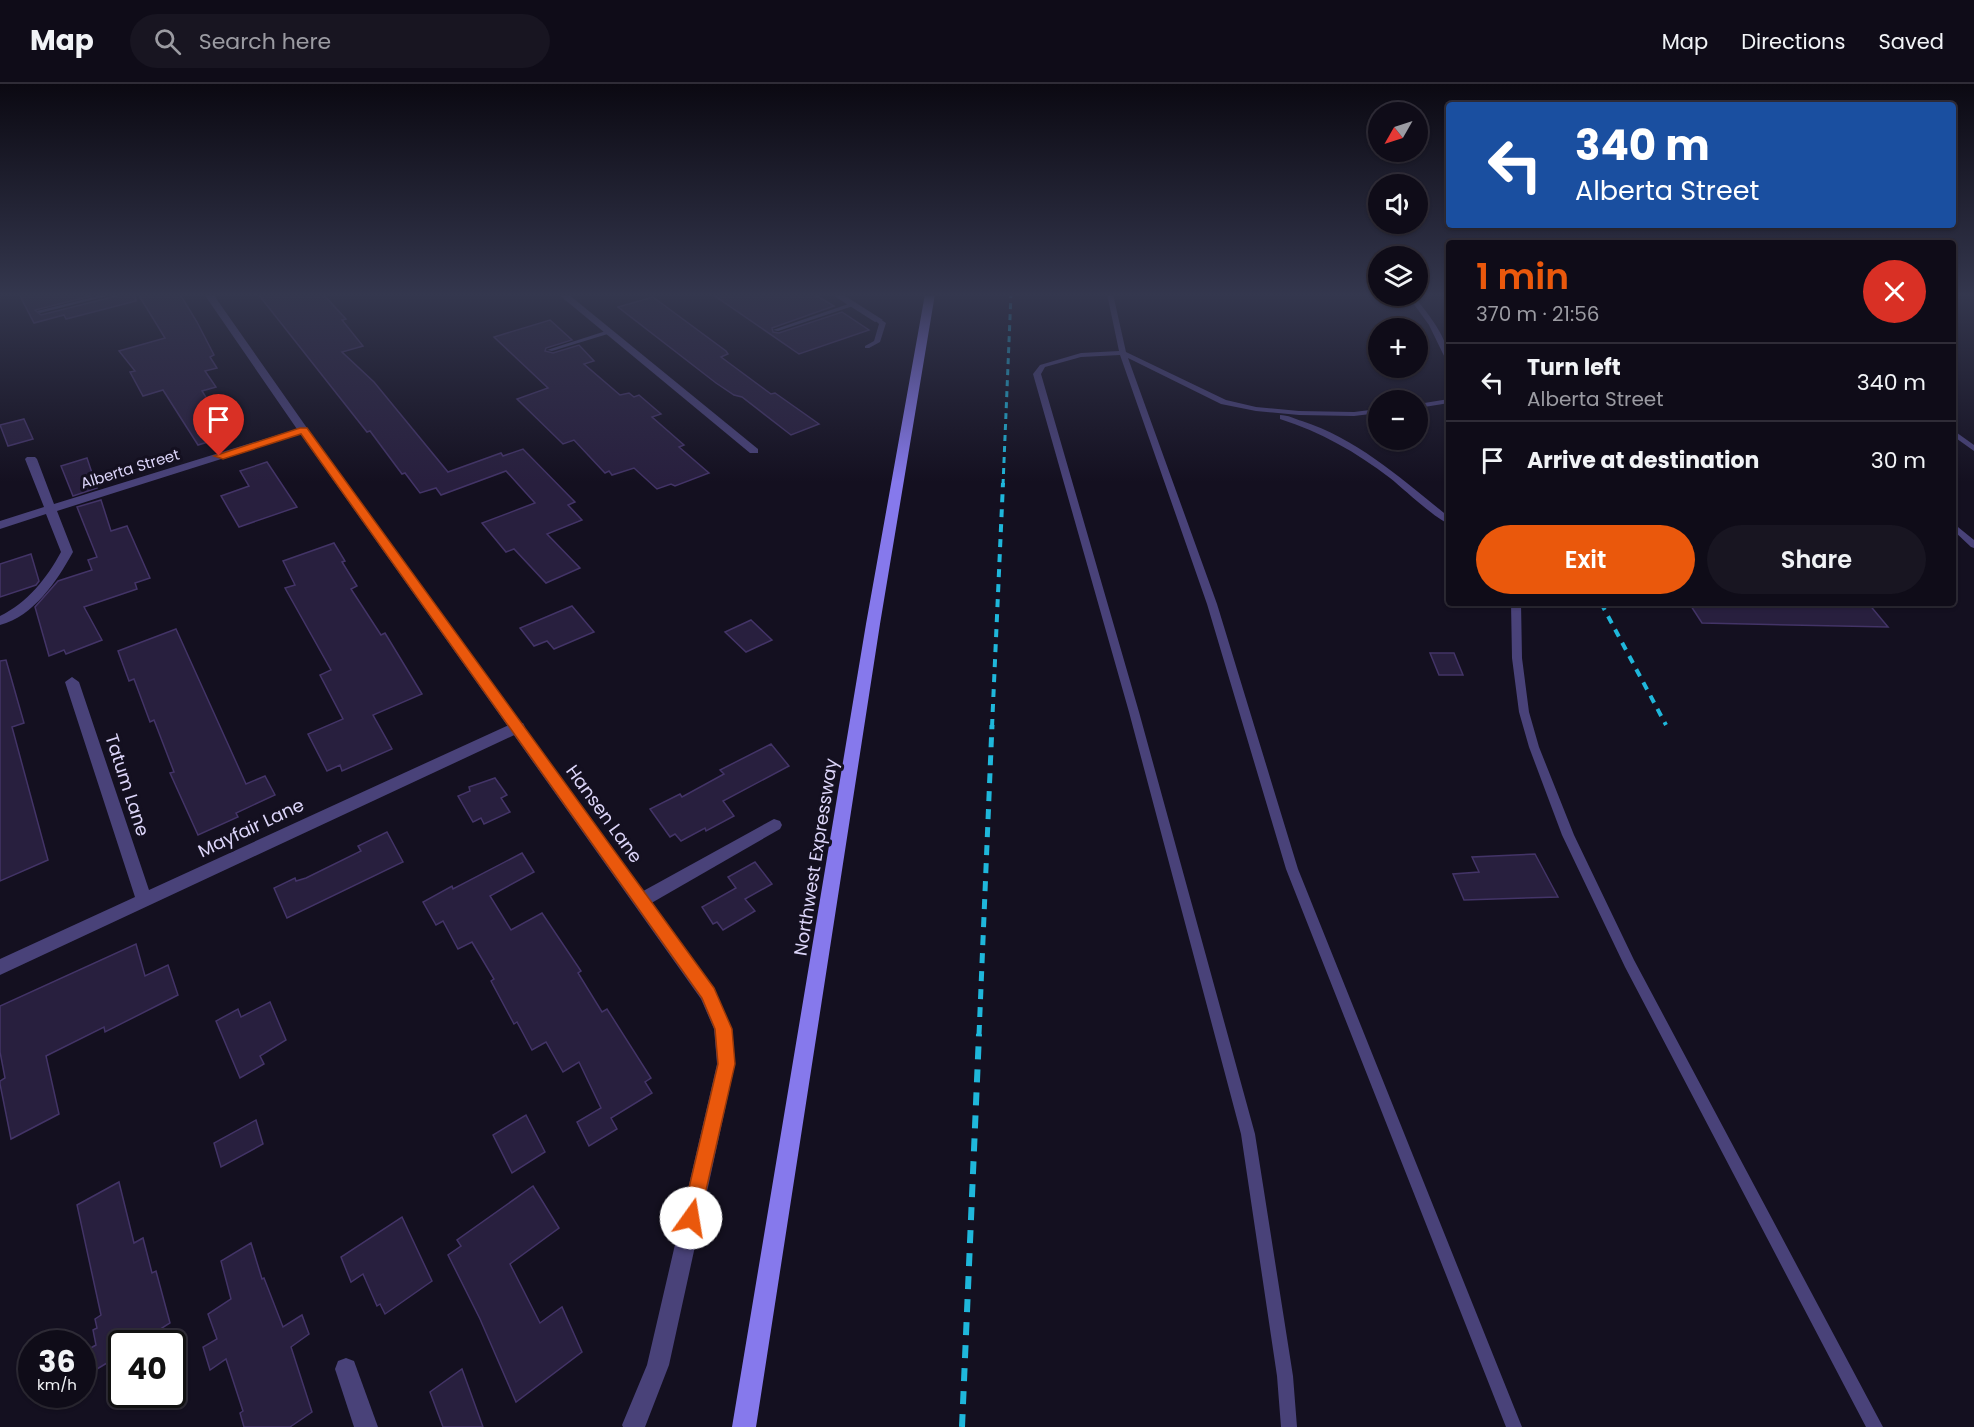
<!DOCTYPE html>
<html lang="en">
<head>
<meta charset="utf-8">
<style>
	body { margin:0; font-family:Poppins,sans-serif; background:#181521; color:#f1f3f6; height:100vh; display:flex; flex-direction:column; font-size:22px; white-space:nowrap }
	* { box-sizing:border-box; margin:0 }
	p { font-size:20px; color:#9b9ba2 }
	.icon { flex:none; width:33px; height:33px; fill:none; stroke:currentColor; stroke-width:2; stroke-linecap:round; stroke-linejoin:round }
	.map { position:relative; flex:1; overflow:hidden }
	.details { position:absolute; left:1446px; top:156px; width:510px; height:366px; display:flex; flex-direction:column; background:#0f0c18; border-radius:6px; box-shadow:0 2px 4px #0004,0 0 0 2px #2f2c37 }
	.details>* { flex:none }
	.guide { position:absolute; left:1446px; top:18px; width:510px; height:126px; border-radius:6px; box-shadow:0 2px 4px #0004,0 0 0 2px #2f2c37; background:#1a4fa0; color:#fff; overflow:hidden }
	.needle { width:39px; rotate:231deg }
	.controls { position:absolute; left:1368px; top:18px; display:grid; gap:12px }
	.controls a { display:grid; place-items:center; width:60px; height:60px; border-radius:50%; background:#0f0c18; box-shadow:0 2px 4px #0004,0 0 0 2px #2f2c37; font-size:30px }
	.speed { position:absolute; left:18px; top:1246px; display:flex; gap:12px; font-size:30px; font-weight:700; text-align:center }
	.speed>* { display:grid; place-content:center; width:78px; height:78px; border-radius:50%; background:#0f0c18; box-shadow:0 2px 4px #0004,0 0 0 2px #2f2c37; line-height:1 }
	.speed small { font-size:15px; font-weight:400 }
	.speed .limit { border:3px solid #111; border-radius:9px; background:#fff; color:#111 }
	.pin { position:absolute; display:grid; place-items:center; width:51px; height:51px; color:#fff; margin:-62px -26px; border-radius:50% 50% 50% 0; rotate:-45deg; box-shadow:0 0 6px #0007 }
	.pin .icon { rotate:45deg }
	.me { position:absolute; width:66px; margin:-33px; rotate:13deg; stroke-linejoin:round; filter:drop-shadow(0 0 4px #0008) }
	.turn { display:flex; align-items:center; gap:21px; height:126px; padding:0 30px; font-size:27px }
	.turn .icon { width:78px; height:78px; stroke-width:2.5 }
	.turn b { display:block; font-size:42px; line-height:51px }
	.round { display:grid; place-items:center; flex:none; width:63px; height:63px; border-radius:32px; background:#181521 }
	.summary { display:flex; align-items:center; justify-content:space-between; height:102px; padding:0 30px }
	h1 { font-size:36px; font-weight:600; line-height:45px; color:#ea580c }
	.cta { display:flex; gap:12px; margin-top:auto; padding:12px 30px }
	.cta a { flex:1; height:69px; border-radius:36px; background:#ea580c; color:#fff; font-size:24px; font-weight:600; line-height:69px; text-align:center }
	.cta a+a { background:#181521; color:#f1f3f6 }
	ul { padding:0; list-style:none }
	li { display:flex; align-items:center; gap:18px; height:78px; padding:0 30px; border-top:2px solid #2f2c37 }
	li div { flex:1 }
	li b { display:block; font-size:22px }
	li em { font-style:normal }
	header { display:flex; align-items:center; gap:36px; box-sizing:border-box; height:84px; padding:0 30px; background:#0f0c18; border-bottom:2px solid #2f2c37 }
	header strong { font-size:28px }
	nav { display:flex; gap:33px; margin-inline-start:auto; font-size:21px }
	.search { width:420px; height:54px; background:#181521; display:flex; align-items:center; gap:15px; box-sizing:border-box; padding:0 21px; border-radius:33px; color:#9b9ba2; font-size:22px }
	.map>svg:first-child { display:block }
	.building { fill:#281f3e; stroke:#433467; stroke-width:1.5 }
	.lines { fill:none; stroke-linecap:round; stroke-linejoin:round }
	.service { fill:#494279; fill-rule:evenodd }
	.minor { fill:#494279; fill-rule:evenodd }
	.tertiary { fill:#494279; fill-rule:evenodd }
	.secondary { fill:#8679ec; fill-rule:evenodd }
	.rail-far3 { stroke:#1fb7db; stroke-width:3; stroke-dasharray:6 5; stroke-linecap:butt }
	.rail-far2 { stroke:#1fb7db; stroke-width:4; stroke-dasharray:8 7; stroke-linecap:butt }
	.rail-far1 { stroke:#1fb7db; stroke-width:5; stroke-dasharray:10 8; stroke-linecap:butt }
	.rail { stroke:#1fb7db; stroke-width:6; stroke-dasharray:13 10; stroke-linecap:butt }
	.route { fill:#ea580c; stroke:#983908; stroke-width:1.5 }
	.labels { text-anchor:middle; stroke-width:6; stroke-linejoin:round; paint-order:stroke }
	.far-street-label { font-size:15px; fill:#dcd5f9; stroke:#141020 }
	.street-label { font-size:18px; fill:#dcd5f9; stroke:#141020 }
</style>
</head>
<body>
<header>
<strong>Map</strong>
<div class="search"><svg class="icon" aria-label="search" viewBox="0 0 24 24"><circle cx="10" cy="10" r="6"/><path d="M15 15l6 6"/></svg>Search here</div>
<nav><a>Map</a><a>Directions</a><a>Saved</a></nav>
</header>
<div class="map">
<svg width="1974" height="1343" viewBox="0 0 1974 1343">
	<rect width="100%" height="100%" fill="#141020"/>
	<g class="building">
		<polygon points="19,210 99,210 35,226 41,231 116,212 117,210 135,210 136,217 66,235 64,231 34,239"/>
		<polygon points="138,210 180,210 197,238 214,271 210,273 217,284 205,287 216,303 202,307 230,351 198,361 163,306 143,312 130,288 135,287 119,267 165,254"/>
		<polygon points="258,210 323,210 346,235 342,236 363,262 342,268 374,298 448,388 501,369 503,372 523,365 575,418 568,421 582,436 547,450 580,484 546,499 514,465 506,468 482,439 535,419 506,387 441,411 436,404 420,409 405,389 402,390 370,347 367,348"/>
		<polygon points="712,210 814,210 834,222 772,244 773,248 779,249 842,228 869,246 799,270"/>
		<polygon points="653,213 726,267 728,270 721,273 771,310 775,309 819,340 791,351 742,313 734,311 716,299 618,223"/>
		<polygon points="550,236 572,256 546,264 545,267 553,269 579,261 594,277 584,280 620,311 629,309 634,313 639,311 661,330 652,333 684,361 679,363 709,389 675,402 671,400 657,405 634,384 612,391 609,387 605,389 574,356 563,360 517,315 548,304 494,253"/>
		<polygon points="24,335 33,355 8,362 0,341"/>
		<polygon points="87,374 97,404 73,412 61,382"/>
		<polygon points="267,378 297,423 239,443 221,412 249,402 240,387"/>
		<polygon points="101,416 111,447 127,442 150,494 135,499 137,505 84,523 102,556 66,570 64,566 49,572 35,523 58,497 92,486 88,476 97,473 77,423"/>
		<polygon points="334,459 345,477 342,478 357,502 351,505 381,551 385,549 422,610 373,631 392,665 342,687 340,681 327,687 308,650 343,635 320,591 331,586 285,504 295,501 283,477"/>
		<polygon points="31,470 39,497 36,501 0,513 0,480"/>
		<polygon points="1689,519 1868,519 1888,543 1702,539"/>
		<polygon points="572,522 594,548 554,565 547,557 534,562 520,544"/>
		<polygon points="751,536 772,556 746,568 725,548"/>
		<polygon points="176,545 246,700 265,692 275,711 236,729 238,733 198,751 170,689 174,688 154,636 150,638 134,595 129,597 118,567"/>
		<polygon points="1430,569 1454,569 1463,591 1439,591"/>
		<polygon points="6,576 24,639 12,643 48,776 0,797 0,577"/>
		<polygon points="771,660 789,682 723,717 734,732 706,747 705,744 681,757 675,750 670,753 650,725 680,710 682,713 724,690 720,686"/>
		<polygon points="495,694 507,711 501,714 510,728 484,740 481,734 473,738 458,712 470,707 469,703"/>
		<polygon points="387,748 403,778 287,834 274,804 295,794 296,797 306,794 361,767 358,762"/>
		<polygon points="522,769 534,788 490,812 511,846 542,829 581,887 578,889 602,928 607,925 651,994 645,998 652,1009 611,1034 617,1045 589,1062 577,1038 601,1024 579,978 563,988 546,958 532,966 517,938 514,940 491,897 494,895 472,858 458,865 443,837 436,841 423,818 452,802 453,805"/>
		<polygon points="1535,770 1558,813 1464,816 1453,790 1479,788 1472,773"/>
		<polygon points="755,778 772,800 745,815 755,827 723,846 717,838 713,840 702,823 736,804 728,793"/>
		<polygon points="136,860 145,892 168,881 178,911 105,948 104,943 46,972 59,1030 11,1055 0,1000 0,997 5,994 0,968 0,922"/>
		<polygon points="270,918 286,956 260,972 264,980 240,994 216,937 238,925 241,933"/>
		<polygon points="526,1031 545,1068 512,1089 493,1051"/>
		<polygon points="256,1036 263,1060 221,1083 214,1059"/>
		<polygon points="119,1098 134,1159 143,1154 152,1189 156,1187 170,1239 137,1260 122,1260 122,1270 92,1288 87,1266 96,1261 93,1246 97,1244 95,1235 101,1231 77,1121"/>
		<polygon points="533,1102 559,1144 510,1180 540,1239 562,1223 582,1268 516,1318 480,1235 448,1171 461,1162 457,1156"/>
		<polygon points="402,1133 432,1197 385,1230 380,1220 377,1222 363,1190 351,1198 341,1173"/>
		<polygon points="251,1159 262,1195 264,1194 283,1243 302,1231 309,1250 291,1263 312,1328 290,1343 244,1343 240,1329 243,1327 226,1275 210,1286 203,1263 217,1255 208,1230 231,1215 221,1177"/>
		<polygon points="462,1285 483,1343 443,1343 430,1308"/>
	</g>
	<g class="lines">
		<g class="service">
			<polygon points="106,210 115,210 40,229 37,227"/>
			<polygon points="1107,210 1113,210 1126,268 1226,316 1256,323 1299,327 1354,328 1378,325 1378,329 1354,332 1299,331 1256,327 1221,320 1128,274 1217,520 1298,785 1522,1343 1506,1343 1286,785 1207,520 1120,271 1081,273 1045,283 1041,290 1139,628 1255,1050 1293,1292 1297,1343 1281,1343 1277,1292 1241,1050 1129,628 1033,290 1040,281 1081,269 1119,267"/>
			<path d="M1408 212H1414C1428 230 1449 254 1449 278L1446 276 1429 241Z"/>
			<polygon points="854,218 856,219 856,221 778,247 773,246"/>
			<polygon points="876,235 880,235 886,239 880,258 869,264 865,264 865,262 874,257 879,240 876,237"/>
			<polygon points="609,246 612,248 611,249 552,267 547,266"/>
			<polygon points="1449,315 1449,319 1418,324 1418,320"/>
			<path d="M1280 331C1288 331 1295 335 1302 337 1358 355 1404 397 1449 433V440C1433 433 1405 406 1390 394 1356 368 1321 348 1280 335Z"/>
			<polygon points="1953,346 1974,361 1974,367 1953,352"/>
			<polygon points="1953,439 1974,456 1974,464 1971,463 1953,446"/>
			<polygon points="1511,519 1521,519 1522,574 1529,628 1539,663 1574,751 1634,876 1883,1343 1866,1343 1625,883 1562,751 1529,663 1519,628 1512,574"/>
		</g>
		<g class="minor">
			<polygon points="558,210 568,210 758,365 758,369 750,369"/>
			<polygon points="831,210 842,210 883,236 875,238"/>
			<path d="M303 343 307 344V348L57 427 73 468C57 497 34 532 0 541V532C27 519 47 494 61 468L46 430 0 445V437L44 423 25 375 27 373H35L37 375 54 420Z"/>
			<polygon points="72,593 79,598 149,806 513,639 523,639 525,643 523,647 0,891 0,875 135,813 65,598"/>
			<polygon points="774,735 780,737 782,741 780,745 648,821 642,823 636,821 634,816 636,811"/>
			<polygon points="346,1274 354,1277 378,1343 354,1343 335,1285 338,1277"/>
		</g>
		<polygon class="tertiary" points="204,210 213,210 307,344 714,904 732,945 735,980 669,1281 645,1343 623,1343 622,1341 647,1281 717,980 714,945 701,915 299,348"/>
		<polygon class="secondary" points="925,210 935,210 880,540 756,1343 732,1343 866,540"/>
		<polyline class="rail-far3" points="1003,401 1011,210"/>
		<g class="rail-far2">
			<polyline points="1601,519 1666,641"/>
			<polyline points="992,643 1003,399"/>
		</g>
		<polyline class="rail-far1" points="979,951 992,641"/>
		<polyline class="rail" points="962,1343 979,950"/>
	</g>
	<linearGradient id="sky" x2="0" y2="1"><stop stop-color="#0b0912"/><stop offset="0.53" stop-color="#34374e"/><stop offset="1" stop-color="#34374e" stop-opacity="0"/></linearGradient>
	<rect width="1974" height="398" fill="url(#sky)"/>
	<polygon class="route" points="300,344 307,344 714,904 732,945 735,980 698,1141 691,1144 685,1141 682,1134 718,980 715,945 702,914 301,350 223,375 214,372"/>
	<g class="labels">
		<g class="far-street-label">
			<text transform="translate(130 385) rotate(-17)" y="5">Alberta Street</text>
		</g>
		<g class="street-label">
			<text transform="translate(127 701) rotate(72)" y="6">Tatum Lane</text>
			<text transform="translate(604 730) rotate(54)" y="6">Hansen Lane</text>
			<text transform="translate(251 744) rotate(-25)" y="6">Mayfair Lane</text>
			<text transform="translate(816 773) rotate(-81)" y="6">Northwest Expressway</text>
		</g>
	</g>
</svg>
<div class="controls">
<a><svg class="needle" viewBox="-14 -14 28 28"><path d="M0-13l5 13h-10z" fill="#e53935"/><path d="M0 13l5-13h-10z" fill="#9b9ba2"/></svg></a>
<a><svg class="icon" aria-label="sound" viewBox="0 0 24 24"><path d="M4 9h4l5-4v14l-5-4H4zM17 9q2 3 0 6"/></svg></a>
<a><svg class="icon" aria-label="layers" viewBox="0 0 24 24"><path d="M12 4l9 5-9 5-9-5zM3 14l9 5 9-5"/></svg></a>
<a>+</a>
<a>−</a>
</div>
<div class="speed"><div>36<small>km/h</small></div><div class="limit">40</div></div>
<div class="pin" style="left:219px;top:372px;background:#d93025"><svg class="icon" aria-label="arrive" viewBox="0 0 24 24"><path d="M6 21V4h12l-3 4 3 4H6"/></svg></div>
<svg class="me" style="left:691px;top:1134px" viewBox="-20 -20 40 40"><circle r="19" fill="#fff"/><path d="M0-13L10 11 0 6-10 11z" fill="#ea580c"/></svg>
<div class="guide">
<div class="turn"><svg class="icon" aria-label="left" viewBox="0 0 24 24"><path d="M17 20v-9H6M10 6l-5 5 5 5"/></svg><div><b>340 m</b>Alberta Street</div></div>
</div>
<section class="details">
<div class="summary"><div><h1>1 min</h1><p>370 m · 21:56</p></div><a class="round" style="background:#d93025;color:#fff"><svg class="icon" aria-label="close" viewBox="0 0 24 24"><path d="M6 6l12 12M18 6L6 18"/></svg></a></div>
<ul>
<li><svg class="icon" aria-label="left" viewBox="0 0 24 24"><path d="M17 20v-9H6M10 6l-5 5 5 5"/></svg><div><b>Turn left</b><p>Alberta Street</p></div><em>340 m</em></li>
<li><svg class="icon" aria-label="arrive" viewBox="0 0 24 24"><path d="M6 21V4h12l-3 4 3 4H6"/></svg><div><b>Arrive at destination</b></div><em>30 m</em></li>
</ul>
<div class="cta"><a>Exit</a><a>Share</a></div>
</section>
</div>
</body>
</html>
